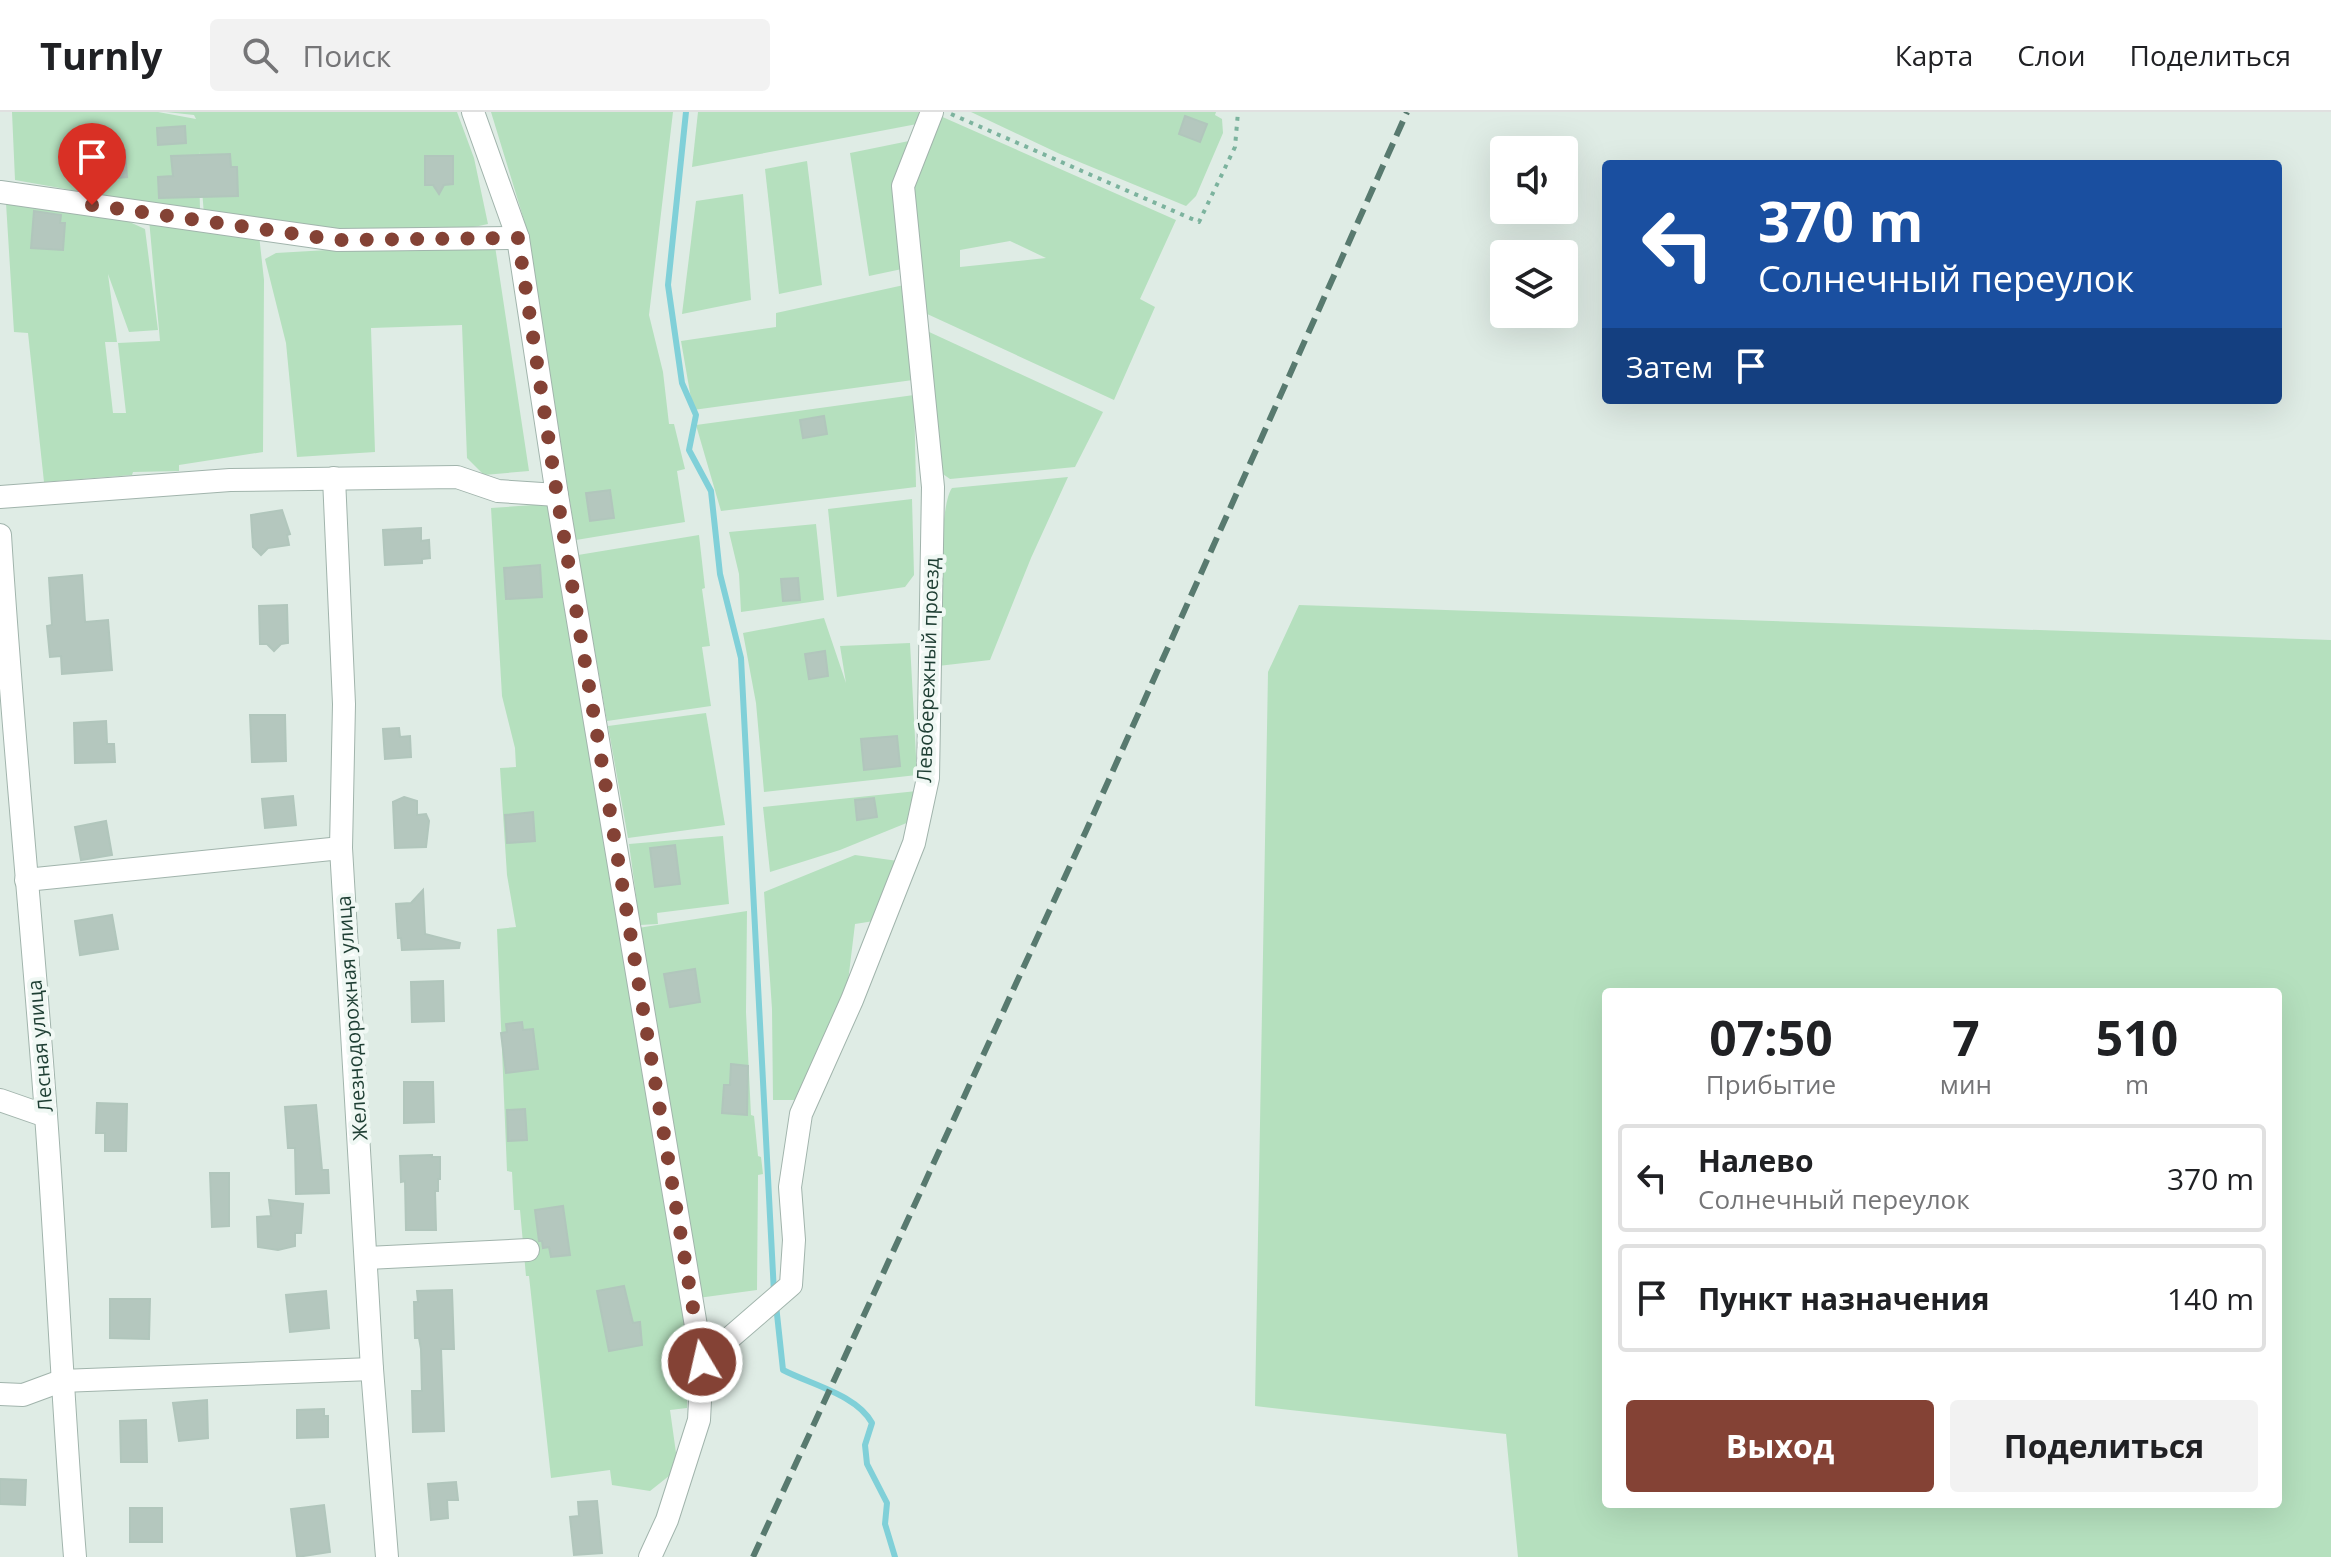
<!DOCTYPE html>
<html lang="ru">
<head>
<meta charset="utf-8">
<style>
	body { margin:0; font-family:"Open Sans",sans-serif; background:#f2f2f2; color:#202124; height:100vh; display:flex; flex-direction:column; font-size:30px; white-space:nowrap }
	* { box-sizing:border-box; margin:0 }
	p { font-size:26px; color:#757577 }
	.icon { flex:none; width:44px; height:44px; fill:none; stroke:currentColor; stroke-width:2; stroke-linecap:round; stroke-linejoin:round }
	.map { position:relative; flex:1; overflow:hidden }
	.panel { position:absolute; left:1602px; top:876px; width:680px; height:520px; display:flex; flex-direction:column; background:#fff; border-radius:8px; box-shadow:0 8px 32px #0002 }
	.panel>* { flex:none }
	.guide { position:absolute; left:1602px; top:48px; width:680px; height:244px; border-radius:8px; box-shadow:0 8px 32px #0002; background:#1a4fa0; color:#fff; overflow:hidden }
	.controls { position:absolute; left:1490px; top:24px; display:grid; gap:16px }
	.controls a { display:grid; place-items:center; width:88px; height:88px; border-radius:8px; background:#fff; box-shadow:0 8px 32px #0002; font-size:40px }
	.pin { position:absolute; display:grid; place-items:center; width:68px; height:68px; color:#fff; margin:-82px -34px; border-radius:50% 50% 50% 0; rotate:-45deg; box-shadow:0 0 8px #0007 }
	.pin .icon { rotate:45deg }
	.me { position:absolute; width:88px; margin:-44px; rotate:351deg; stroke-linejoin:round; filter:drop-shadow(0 0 6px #0008) }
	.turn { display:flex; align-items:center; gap:28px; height:168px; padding:0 24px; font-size:36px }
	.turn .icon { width:104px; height:104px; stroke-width:2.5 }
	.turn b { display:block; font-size:56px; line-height:68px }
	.then { display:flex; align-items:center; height:76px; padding:0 24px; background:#0003; gap:16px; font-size:30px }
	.eta { display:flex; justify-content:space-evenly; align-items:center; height:136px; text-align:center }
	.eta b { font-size:48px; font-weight:700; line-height:56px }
	.cta { display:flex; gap:16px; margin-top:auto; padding:16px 24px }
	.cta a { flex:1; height:92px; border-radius:8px; background:#844235; color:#fff; font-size:32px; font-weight:700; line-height:92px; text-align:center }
	.cta a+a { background:#f2f2f2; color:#202124 }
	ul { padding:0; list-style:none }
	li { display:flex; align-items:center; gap:24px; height:108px; margin:0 16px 12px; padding:0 8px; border:4px solid #e0e0e0; border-radius:8px }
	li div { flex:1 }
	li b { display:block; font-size:30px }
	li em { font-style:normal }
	header { display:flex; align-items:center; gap:48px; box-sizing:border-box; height:112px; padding:0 40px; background:#fff; border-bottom:2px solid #e0e0e0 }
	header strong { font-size:38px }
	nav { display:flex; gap:44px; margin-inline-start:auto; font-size:28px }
	.search { width:560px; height:72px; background:#f2f2f2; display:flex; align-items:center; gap:20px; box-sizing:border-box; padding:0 28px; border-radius:8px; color:#757577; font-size:30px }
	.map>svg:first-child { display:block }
	.green { fill:#b5e0be; fill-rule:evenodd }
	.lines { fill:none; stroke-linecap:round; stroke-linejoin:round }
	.stream { stroke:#80d0d8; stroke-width:6 }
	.building { fill:#b4c7be; stroke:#b1c6bc; stroke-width:2 }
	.minor-casing { stroke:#a1b4ac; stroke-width:24 }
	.path { stroke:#7cb39e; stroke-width:4; stroke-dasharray:4 6; stroke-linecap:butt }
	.minor { stroke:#fff; stroke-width:22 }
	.rail { stroke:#587a6f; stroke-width:6; stroke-dasharray:16 8; stroke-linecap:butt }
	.route { stroke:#844235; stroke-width:14; stroke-dasharray:0 25.2 }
	.labels { text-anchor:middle; stroke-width:8; stroke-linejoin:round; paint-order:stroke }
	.street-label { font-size:20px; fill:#1e3e33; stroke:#f0f8f4 }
</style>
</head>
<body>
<header>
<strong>Turnly</strong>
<div class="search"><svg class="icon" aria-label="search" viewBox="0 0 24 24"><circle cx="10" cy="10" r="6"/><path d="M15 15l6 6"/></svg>Поиск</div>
<nav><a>Карта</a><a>Слои</a><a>Поделиться</a></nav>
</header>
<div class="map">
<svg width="2331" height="1445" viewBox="0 0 2331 1445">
	<rect width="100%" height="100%" fill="#dfece5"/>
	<g class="green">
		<path d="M12 0H158L196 7 194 3 166 0H457L474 46 488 112C402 132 291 113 204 103L199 39 200 101 15 68Z"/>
		<polygon points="491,0 673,0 649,203 663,260 669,312 674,312 685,357 677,359 685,410 576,428 527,118"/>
		<polygon points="698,0 922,0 917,12 692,55"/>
		<polygon points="971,0 1216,0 1215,3 1222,7 1223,21 1196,84 1186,94 1060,42"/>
		<path d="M938 3 1176 108 1140 187 1155 195 1114 288 925 201 913 70ZM1010 129 1046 146 960 155V138Z"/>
		<polygon points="909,29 902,157 869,164 850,41"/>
		<polygon points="807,49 822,173 779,182 765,57"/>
		<polygon points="743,82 751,188 682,202 696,89"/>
		<polygon points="6,91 101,97 145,117 158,218 129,220 108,162 117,230 105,230 113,301 126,301 118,231 160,229 149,107 259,123 264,168 263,340 179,353 179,359 133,360 132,363 44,370 28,221 14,220"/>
		<polygon points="495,134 529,359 484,363 467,346 462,213 371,216 375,340 297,345 286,231 265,147 276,141 345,137"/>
		<polygon points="904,173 913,268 693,298 681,229 776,215 776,201"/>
		<polygon points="927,219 1103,300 1075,355 950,367 940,360"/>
		<polygon points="914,283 916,375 721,399 696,313"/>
		<path d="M1068 365 1031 446 990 548 938 554C939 523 938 394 952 376Z"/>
		<polygon points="912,387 914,463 905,475 837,485 828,397"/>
		<polygon points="548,392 577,570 585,598 689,1241 687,1296 670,1298 677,1348 674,1360 650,1379 612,1373 610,1358 551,1366 529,1164 526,1164 520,1098 514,1098 512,1060 507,1059 497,817 516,815 507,763 500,656 516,655 515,636 502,584 491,396"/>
		<polygon points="816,412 824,488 741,500 739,462 729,420"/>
		<polygon points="699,423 705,476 702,477 710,534 702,535 711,594 607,609 578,443"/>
		<path d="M1299 493 2331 528V1445H1518L1506 1322 1255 1294 1268 560ZM1606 880H2278V1392H1606Z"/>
		<polygon points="824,506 846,571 840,534 910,531 917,663 764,680 756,591 743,521"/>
		<polygon points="706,601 725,713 628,726 608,614"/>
		<polygon points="917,679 909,710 840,738 770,760 763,695"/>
		<polygon points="723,724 729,792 657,801 658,812 640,813 629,732"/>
		<polygon points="855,743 898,749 874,809 855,812 846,886 800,988 773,988 772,897 764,780"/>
		<polygon points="747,799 746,900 751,1003 754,1004 758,1044 761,1045 763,1062 758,1063 757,1178 698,1186 638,816"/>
	</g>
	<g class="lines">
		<g class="stream">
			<polyline points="686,0 668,173 682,271 696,303 689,338 711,379 720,462 741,546 774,1181"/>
			<path d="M776 1193 783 1258C812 1273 857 1283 872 1311L865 1333 867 1352 887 1391 885 1412 895 1445"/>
		</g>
	</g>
	<g class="building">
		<polygon points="1185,4 1207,12 1200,30 1179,22"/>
		<polygon points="185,14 186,31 158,33 157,16"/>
		<polygon points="119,28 119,38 125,38 127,65 93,68 90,40 96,40 95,30"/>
		<polygon points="230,42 231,55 237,55 238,84 159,86 158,65 173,64 171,44"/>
		<polygon points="425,44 453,44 453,72 444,73 439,82 433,73 425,73"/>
		<polygon points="34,99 61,103 60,111 65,111 63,138 31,136"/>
		<polygon points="824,304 827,322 803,326 800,308"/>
		<polygon points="610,378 614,406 590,409 586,381"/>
		<polygon points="282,398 290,422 287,423 289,433 268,436 261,443 253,435 251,403"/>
		<polygon points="421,416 421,429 429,428 430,446 422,447 422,451 385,453 383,418"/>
		<polygon points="540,453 542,485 506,487 504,456"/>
		<polygon points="82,463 85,510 108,508 112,558 62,562 61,544 50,545 47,514 52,513 49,466"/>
		<polygon points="798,466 800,488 783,489 781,467"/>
		<polygon points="287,493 288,531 281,532 274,539 267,532 260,532 259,494"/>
		<polygon points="825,539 828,564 809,567 805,542"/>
		<polygon points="250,603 285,603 286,649 252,650"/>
		<polygon points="106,609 107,632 114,632 115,650 75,651 74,611"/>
		<polygon points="399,616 400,625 410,624 411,645 385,647 383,617"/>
		<polygon points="897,624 900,654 864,658 861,627"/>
		<polygon points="293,684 296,713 265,716 262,687"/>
		<polygon points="404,685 417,689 417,703 426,702 429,709 426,735 395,736 393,690"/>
		<polygon points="874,686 877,705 857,708 855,688"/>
		<polygon points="533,700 535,729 507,731 505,703"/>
		<polygon points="106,709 112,743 81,748 75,715"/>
		<polygon points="675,733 680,772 655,775 650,736"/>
		<polygon points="423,778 425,822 460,831 459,836 402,838 401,826 398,826 396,792 411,791"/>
		<polygon points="112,803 118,837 80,843 75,809"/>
		<polygon points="695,857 700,890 670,895 664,862"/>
		<polygon points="443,869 444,909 412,910 411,870"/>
		<polygon points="522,910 523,918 533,917 538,957 506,961 501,921 507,920 506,912"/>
		<polygon points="731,952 748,954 747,1003 722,1001 724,973 730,973"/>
		<polygon points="404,970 433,970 434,1010 404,1011"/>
		<polygon points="97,991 127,992 126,1039 105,1039 105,1021 96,1021"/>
		<polygon points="316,993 322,1058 328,1058 329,1081 296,1082 295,1036 288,1036 285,995"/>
		<polygon points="525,997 527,1028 508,1029 507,998"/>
		<polygon points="432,1043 432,1045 440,1045 440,1067 438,1067 438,1079 435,1079 436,1118 406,1118 405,1069 401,1070 400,1044"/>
		<polygon points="210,1061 229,1061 229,1114 212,1115"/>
		<polygon points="269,1088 303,1092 301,1121 295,1121 295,1134 278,1138 258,1135 257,1105 271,1104"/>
		<polygon points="563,1094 570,1143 551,1145 549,1135 543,1136 542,1129 539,1129 535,1098"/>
		<polygon points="624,1174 633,1211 640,1210 642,1233 609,1239 597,1179"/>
		<polygon points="452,1178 454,1237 441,1237 444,1319 413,1320 412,1279 422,1279 421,1237 419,1226 415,1226 414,1190 418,1190 417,1179"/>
		<polygon points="326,1179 329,1216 290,1220 286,1183"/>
		<polygon points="110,1187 150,1187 149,1227 110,1226"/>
		<polygon points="207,1288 208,1326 179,1329 173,1291"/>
		<polygon points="324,1297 324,1304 328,1304 328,1325 297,1326 297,1298"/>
		<polygon points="146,1308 147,1350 121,1350 120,1309"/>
		<polygon points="0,1367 26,1368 25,1393 0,1392"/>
		<polygon points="456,1370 458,1388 447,1388 448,1406 431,1408 428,1372"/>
		<polygon points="597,1389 602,1441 574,1443 570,1405 579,1404 578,1390"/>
		<polygon points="324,1393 330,1440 297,1445 291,1397"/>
		<rect x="130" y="1396" width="32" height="34"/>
	</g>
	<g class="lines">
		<defs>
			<g id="minor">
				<polyline points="473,0 518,126 557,383 702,1250 699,1308 667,1408 650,1445"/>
				<polyline points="0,80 338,128 518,126"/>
				<polyline points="334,366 344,592 341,736 372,1257 387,1445"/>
				<polyline points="0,385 230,368 457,365 498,379 557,383"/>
				<path d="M0 423C12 617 32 810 46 1003 57 1151 63 1298 75 1445"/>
				<polyline points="26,768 341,736"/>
				<polyline points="0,988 46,1004"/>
				<polyline points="367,1146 528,1138"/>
				<polyline points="702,1250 791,1173 794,1128 790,1075 801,1002 852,888 914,731 928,666 933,375 903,74 932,0"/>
				<polyline points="0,1282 23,1283 61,1269 372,1257"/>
			</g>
		</defs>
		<use href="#minor" class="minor-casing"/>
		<polyline class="path" points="951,2 1199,110 1235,35 1238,0"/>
		<use href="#minor" class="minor"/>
		<polyline class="rail" points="753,1445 1086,719 1407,0"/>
	</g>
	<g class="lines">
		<polyline class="route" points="92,93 338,128 518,126 557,383 702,1250"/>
	</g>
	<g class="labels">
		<g class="street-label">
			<text transform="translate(928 558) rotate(-88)" y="7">Левобережный проезд</text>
			<text transform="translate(352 906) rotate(-94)" y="7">Железнодорожная улица</text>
			<text transform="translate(40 934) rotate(-95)" y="7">Лесная улица</text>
		</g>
	</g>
</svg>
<div class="controls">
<a><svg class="icon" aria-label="sound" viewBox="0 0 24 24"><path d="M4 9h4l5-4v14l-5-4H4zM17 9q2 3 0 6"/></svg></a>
<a><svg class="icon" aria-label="layers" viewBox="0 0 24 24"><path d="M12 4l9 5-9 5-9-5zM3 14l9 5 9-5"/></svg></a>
</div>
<div class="pin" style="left:92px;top:93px;background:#d93025"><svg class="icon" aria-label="arrive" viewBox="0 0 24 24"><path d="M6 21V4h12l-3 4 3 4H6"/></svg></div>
<svg class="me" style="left:702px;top:1250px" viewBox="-20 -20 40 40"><circle r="17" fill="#844235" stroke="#fff" stroke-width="3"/><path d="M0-11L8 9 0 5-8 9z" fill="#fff"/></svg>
<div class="guide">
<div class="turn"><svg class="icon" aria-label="left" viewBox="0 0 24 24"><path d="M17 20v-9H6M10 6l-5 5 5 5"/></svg><div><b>370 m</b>Солнечный переулок</div></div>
<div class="then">Затем<svg class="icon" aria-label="arrive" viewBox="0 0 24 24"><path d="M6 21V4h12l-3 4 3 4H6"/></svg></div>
</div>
<section class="panel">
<div class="eta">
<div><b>07:50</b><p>Прибытие</p></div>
<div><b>7</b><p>мин</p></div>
<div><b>510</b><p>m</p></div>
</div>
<ul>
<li><svg class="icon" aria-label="left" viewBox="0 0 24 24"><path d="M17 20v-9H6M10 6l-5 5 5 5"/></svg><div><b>Налево</b><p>Солнечный переулок</p></div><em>370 m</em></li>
<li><svg class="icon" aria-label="arrive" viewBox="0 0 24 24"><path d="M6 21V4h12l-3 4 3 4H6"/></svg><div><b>Пункт назначения</b></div><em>140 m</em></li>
</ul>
<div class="cta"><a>Выход</a><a>Поделиться</a></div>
</section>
</div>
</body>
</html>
